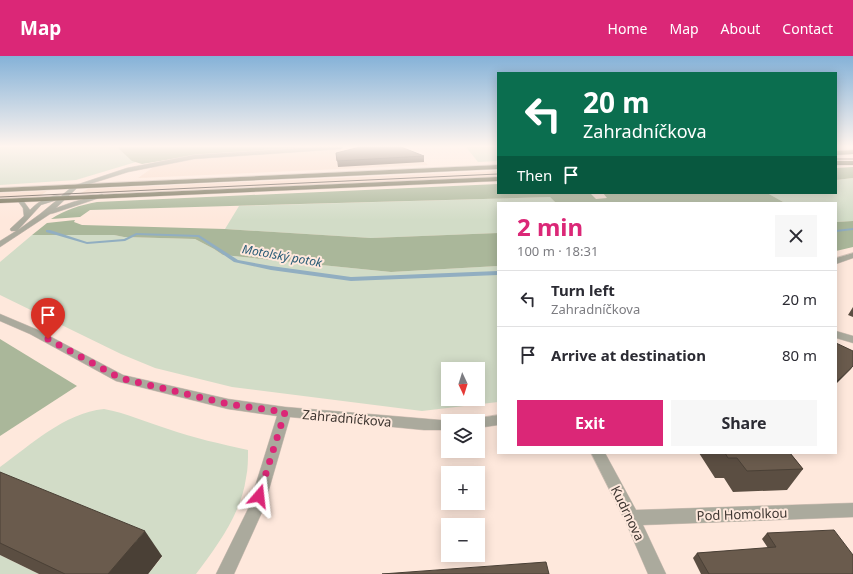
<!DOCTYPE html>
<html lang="en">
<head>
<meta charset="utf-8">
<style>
	body { margin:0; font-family:"Noto Sans",sans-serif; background:#f7f7f7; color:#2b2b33; height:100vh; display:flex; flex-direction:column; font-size:15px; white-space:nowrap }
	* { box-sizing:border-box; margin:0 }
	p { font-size:13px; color:#7c7c81 }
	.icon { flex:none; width:22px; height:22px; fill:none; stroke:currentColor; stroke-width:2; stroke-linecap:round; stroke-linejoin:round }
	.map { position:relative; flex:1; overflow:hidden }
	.side { position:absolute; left:497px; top:146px; width:340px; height:252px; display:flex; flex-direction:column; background:#fff; border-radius:0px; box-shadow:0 2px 10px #0003 }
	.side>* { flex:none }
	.banner { position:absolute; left:497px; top:16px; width:340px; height:122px; border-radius:0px; box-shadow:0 2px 10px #0003; background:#0b6e4f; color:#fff; overflow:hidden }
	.needle { width:26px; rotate:176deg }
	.buttons { position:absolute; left:441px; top:306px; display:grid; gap:8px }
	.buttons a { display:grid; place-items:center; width:44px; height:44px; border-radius:0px; background:#fff; box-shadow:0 2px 10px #0003; font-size:20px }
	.pin { position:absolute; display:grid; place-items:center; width:34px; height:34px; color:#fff; margin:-41px -17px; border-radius:50% 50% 50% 0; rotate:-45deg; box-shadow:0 0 4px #0007 }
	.pin .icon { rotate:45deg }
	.me { position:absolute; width:44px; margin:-22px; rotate:17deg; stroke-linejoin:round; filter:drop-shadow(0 0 3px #0008) }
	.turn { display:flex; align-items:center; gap:14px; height:84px; padding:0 20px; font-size:18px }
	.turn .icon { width:52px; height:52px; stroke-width:2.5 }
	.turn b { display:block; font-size:28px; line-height:34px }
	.then { display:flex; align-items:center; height:38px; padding:0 20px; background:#0003; gap:8px; font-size:15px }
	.round { display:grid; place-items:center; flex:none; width:42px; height:42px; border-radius:0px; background:#f7f7f7 }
	.summary { display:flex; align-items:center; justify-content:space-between; height:68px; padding:0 20px }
	h1 { font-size:24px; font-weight:700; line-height:30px; color:#db2777 }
	.button { display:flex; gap:8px; margin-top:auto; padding:8px 20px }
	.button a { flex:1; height:46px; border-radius:0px; background:#db2777; color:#fff; font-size:16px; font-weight:700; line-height:46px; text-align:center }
	.button a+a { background:#f7f7f7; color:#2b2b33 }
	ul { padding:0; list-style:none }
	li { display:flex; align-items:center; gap:12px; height:56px; padding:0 20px; border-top:1px solid #e1e1e2 }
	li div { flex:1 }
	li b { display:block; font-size:15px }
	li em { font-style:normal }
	header { display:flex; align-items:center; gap:24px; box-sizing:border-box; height:56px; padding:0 20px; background:#db2777; color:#fff }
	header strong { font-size:19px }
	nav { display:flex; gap:22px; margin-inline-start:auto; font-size:14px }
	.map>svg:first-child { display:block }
	.built { fill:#f9dccb }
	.green { fill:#d2dcc7; fill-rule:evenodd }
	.forest { fill:#aab79a }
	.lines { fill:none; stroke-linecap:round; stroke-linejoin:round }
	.stream { fill:#91aec1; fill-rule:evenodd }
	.minor-casing { stroke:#d7c4ba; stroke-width:1 }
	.major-casing { stroke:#d7c4ba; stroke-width:1 }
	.minor { fill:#abaa9d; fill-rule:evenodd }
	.major { fill:#75725a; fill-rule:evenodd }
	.tram { stroke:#645952; stroke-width:1 }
	.wall { fill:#5b4e42 }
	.shaded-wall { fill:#4a4036 }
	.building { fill:#6a5b4d; stroke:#4a4036 }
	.route { stroke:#db2777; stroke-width:7; stroke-dasharray:0 12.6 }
	.labels { text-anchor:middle; stroke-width:4; stroke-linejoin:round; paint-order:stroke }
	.water-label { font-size:12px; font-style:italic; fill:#265975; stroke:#fee8dc }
	.near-street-label { font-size:13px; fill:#3d3530; stroke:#fee8dc }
</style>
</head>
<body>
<header>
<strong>Map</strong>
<nav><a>Home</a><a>Map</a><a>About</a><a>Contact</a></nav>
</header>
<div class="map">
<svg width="853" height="518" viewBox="0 0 853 518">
	<rect width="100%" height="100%" fill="#fee8dc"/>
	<g class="built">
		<polygon points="358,91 397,91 416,98 428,109 138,122 155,110 190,104"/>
		<polygon points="498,115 498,121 79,138 88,133"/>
		<polygon points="46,135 47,135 38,141 0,142 0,137"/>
	</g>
	<g class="green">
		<polygon points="0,91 117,91 136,106 76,124 0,129"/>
		<polygon points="466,91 498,91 498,105 478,106"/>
		<polygon points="853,122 853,165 836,166 836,147 785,147 769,138 836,137 836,124"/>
		<polygon points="550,141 556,147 498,147 498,177 371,182 225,173 239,150"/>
		<path d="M32 179H114L124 181 195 183 214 193 223 199 391 216 498 210V346L422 355 232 331 155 312 121 298 0 239V206ZM448 313H478V343H448Z"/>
		<path d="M104 353C126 357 146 366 168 373 194 382 221 388 248 394 248 403 248 413 246 422 241 458 217 490 196 518H148L162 501 0 437V411C31 389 64 357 104 353Z"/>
		<polygon points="0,499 39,518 0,518"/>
	</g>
	<g class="forest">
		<polygon points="117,91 315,91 191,100 142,108 132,105"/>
		<polygon points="853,111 853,122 836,124 836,112"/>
		<path d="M498 128V137H599L591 138 596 143 607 142 603 137H771L769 138 785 147H556L550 141 90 154 80 161 51 163C65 154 80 149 97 146Z"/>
		<polygon points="75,164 74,166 82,169 225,173 371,182 498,177 498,210 391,216 223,199 214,193 195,183 124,181 114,179 32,179 47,167"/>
		<polygon points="853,165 853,191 836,195 836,166"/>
		<polygon points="0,283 77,330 0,380"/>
	</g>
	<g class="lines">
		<g class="stream">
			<polygon points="853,172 853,174 836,176 836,174"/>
			<polygon points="46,174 50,174 87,186 124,183 136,177 199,179 238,204 271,210 351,221 498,215 498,219 351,225 271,214 234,206 198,181 137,179 125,185 87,188 46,176"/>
		</g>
		<defs>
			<g id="minor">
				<path d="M315 91H343L341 93 194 103 128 116 77 132 56 152 73 146 102 138 105 140 54 157 50 158 0 191V185L16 175H11L10 173 24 160 23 152 17 144 18 143H22L30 154C36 147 51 137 61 140L73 130 127 112 194 99ZM57 144 40 158 18 174 41 149Z"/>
				<polygon points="853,197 853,202 836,208 836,202"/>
				<polygon points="0,258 38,274 123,319 228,343 285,351 452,365 448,365 448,374 424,374 290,361 263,454 234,518 216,518 248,453 277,360 228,353 116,325 30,278 0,265"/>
				<polygon points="836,275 853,280 853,287 836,282"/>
				<polygon points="498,359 498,369 478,372 478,365 473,365 478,362"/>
				<polygon points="591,397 605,397 636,454 853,447 853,461 643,469 666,518 648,518 626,467"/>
			</g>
			<g id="major">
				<polygon points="853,94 853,98 836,99 836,95"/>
				<rect x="836" y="105" width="17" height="4"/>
				<polygon points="498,109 498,113 0,136 0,132"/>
				<polygon points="498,121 498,125 0,147 0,143"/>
			</g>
		</defs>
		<use href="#minor" class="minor-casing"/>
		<use href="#major" class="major-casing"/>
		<use href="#minor" class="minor"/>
		<use href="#major" class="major"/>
		<g class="tram">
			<polyline points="836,103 853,103"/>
			<polyline points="0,141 498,118"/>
		</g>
	</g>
	<g class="wall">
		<polygon points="336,97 424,100 424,106 338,111"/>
		<polygon points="853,251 853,261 848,259"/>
		<polygon points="699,397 791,397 791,398 803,413 787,434 733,436 724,422 715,422"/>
		<polygon points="0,416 162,500 148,518 39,518 0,499"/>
		<polygon points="767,477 853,518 701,518 693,502 697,497 768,492 762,483"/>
	</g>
	<g class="shaded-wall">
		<polygon points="853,310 851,313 836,328 836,326"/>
		<polygon points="145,475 162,500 148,518 108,518"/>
	</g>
	<g class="building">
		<polygon points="360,91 401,91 424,100 337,105 336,97"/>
		<polygon points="836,287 853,295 853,310 836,326"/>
		<polygon points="725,397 790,397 803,413 747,415 737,402 728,402"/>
		<polygon points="0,416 145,475 108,518 65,518 0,487"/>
		<polygon points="834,474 853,499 853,518 709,518 697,497 776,491 767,477"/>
		<polygon points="546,506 549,518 382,518"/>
	</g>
	<linearGradient id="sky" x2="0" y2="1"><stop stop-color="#85b2d8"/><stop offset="0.55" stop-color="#fff5ef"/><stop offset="1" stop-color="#fff5ef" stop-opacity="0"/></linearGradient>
	<rect width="853" height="164" fill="url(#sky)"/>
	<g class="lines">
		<polyline class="route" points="48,283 120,322 228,348 285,356 259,440"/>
	</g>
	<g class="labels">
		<g class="water-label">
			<text transform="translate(282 200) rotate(10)" y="4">Motolský potok</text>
		</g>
		<g class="near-street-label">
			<text transform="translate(347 362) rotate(5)" y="5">Zahradníčkova</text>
			<text transform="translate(628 457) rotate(64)" y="5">Kudrnova</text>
			<text transform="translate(742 458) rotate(-2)" y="5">Pod Homolkou</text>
		</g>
	</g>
</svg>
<div class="buttons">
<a><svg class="needle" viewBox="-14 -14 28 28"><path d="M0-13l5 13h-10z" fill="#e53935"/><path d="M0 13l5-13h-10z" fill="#7c7c81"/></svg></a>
<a><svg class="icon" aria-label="layers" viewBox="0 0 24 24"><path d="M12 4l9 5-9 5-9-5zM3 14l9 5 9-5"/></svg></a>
<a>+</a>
<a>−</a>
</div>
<div class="pin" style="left:48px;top:283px;background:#d93025"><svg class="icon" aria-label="arrive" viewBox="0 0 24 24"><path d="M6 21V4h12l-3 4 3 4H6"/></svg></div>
<svg class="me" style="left:259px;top:440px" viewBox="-20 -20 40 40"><path d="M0-17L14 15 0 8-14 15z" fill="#db2777" stroke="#fff" stroke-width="4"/></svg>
<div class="banner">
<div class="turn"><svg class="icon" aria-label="left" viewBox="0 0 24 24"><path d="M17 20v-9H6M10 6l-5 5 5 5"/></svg><div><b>20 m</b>Zahradníčkova</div></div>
<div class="then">Then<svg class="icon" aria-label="arrive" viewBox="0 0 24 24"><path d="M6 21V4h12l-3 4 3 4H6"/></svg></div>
</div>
<section class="side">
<div class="summary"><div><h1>2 min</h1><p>100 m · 18:31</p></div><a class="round"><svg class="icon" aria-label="close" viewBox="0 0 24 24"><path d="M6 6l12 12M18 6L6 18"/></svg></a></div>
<ul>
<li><svg class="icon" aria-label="left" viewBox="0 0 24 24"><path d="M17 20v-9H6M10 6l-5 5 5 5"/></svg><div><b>Turn left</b><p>Zahradníčkova</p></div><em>20 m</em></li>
<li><svg class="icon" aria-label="arrive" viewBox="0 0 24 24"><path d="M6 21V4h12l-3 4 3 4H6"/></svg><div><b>Arrive at destination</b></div><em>80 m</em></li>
</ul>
<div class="button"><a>Exit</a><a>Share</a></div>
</section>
</div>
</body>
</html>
